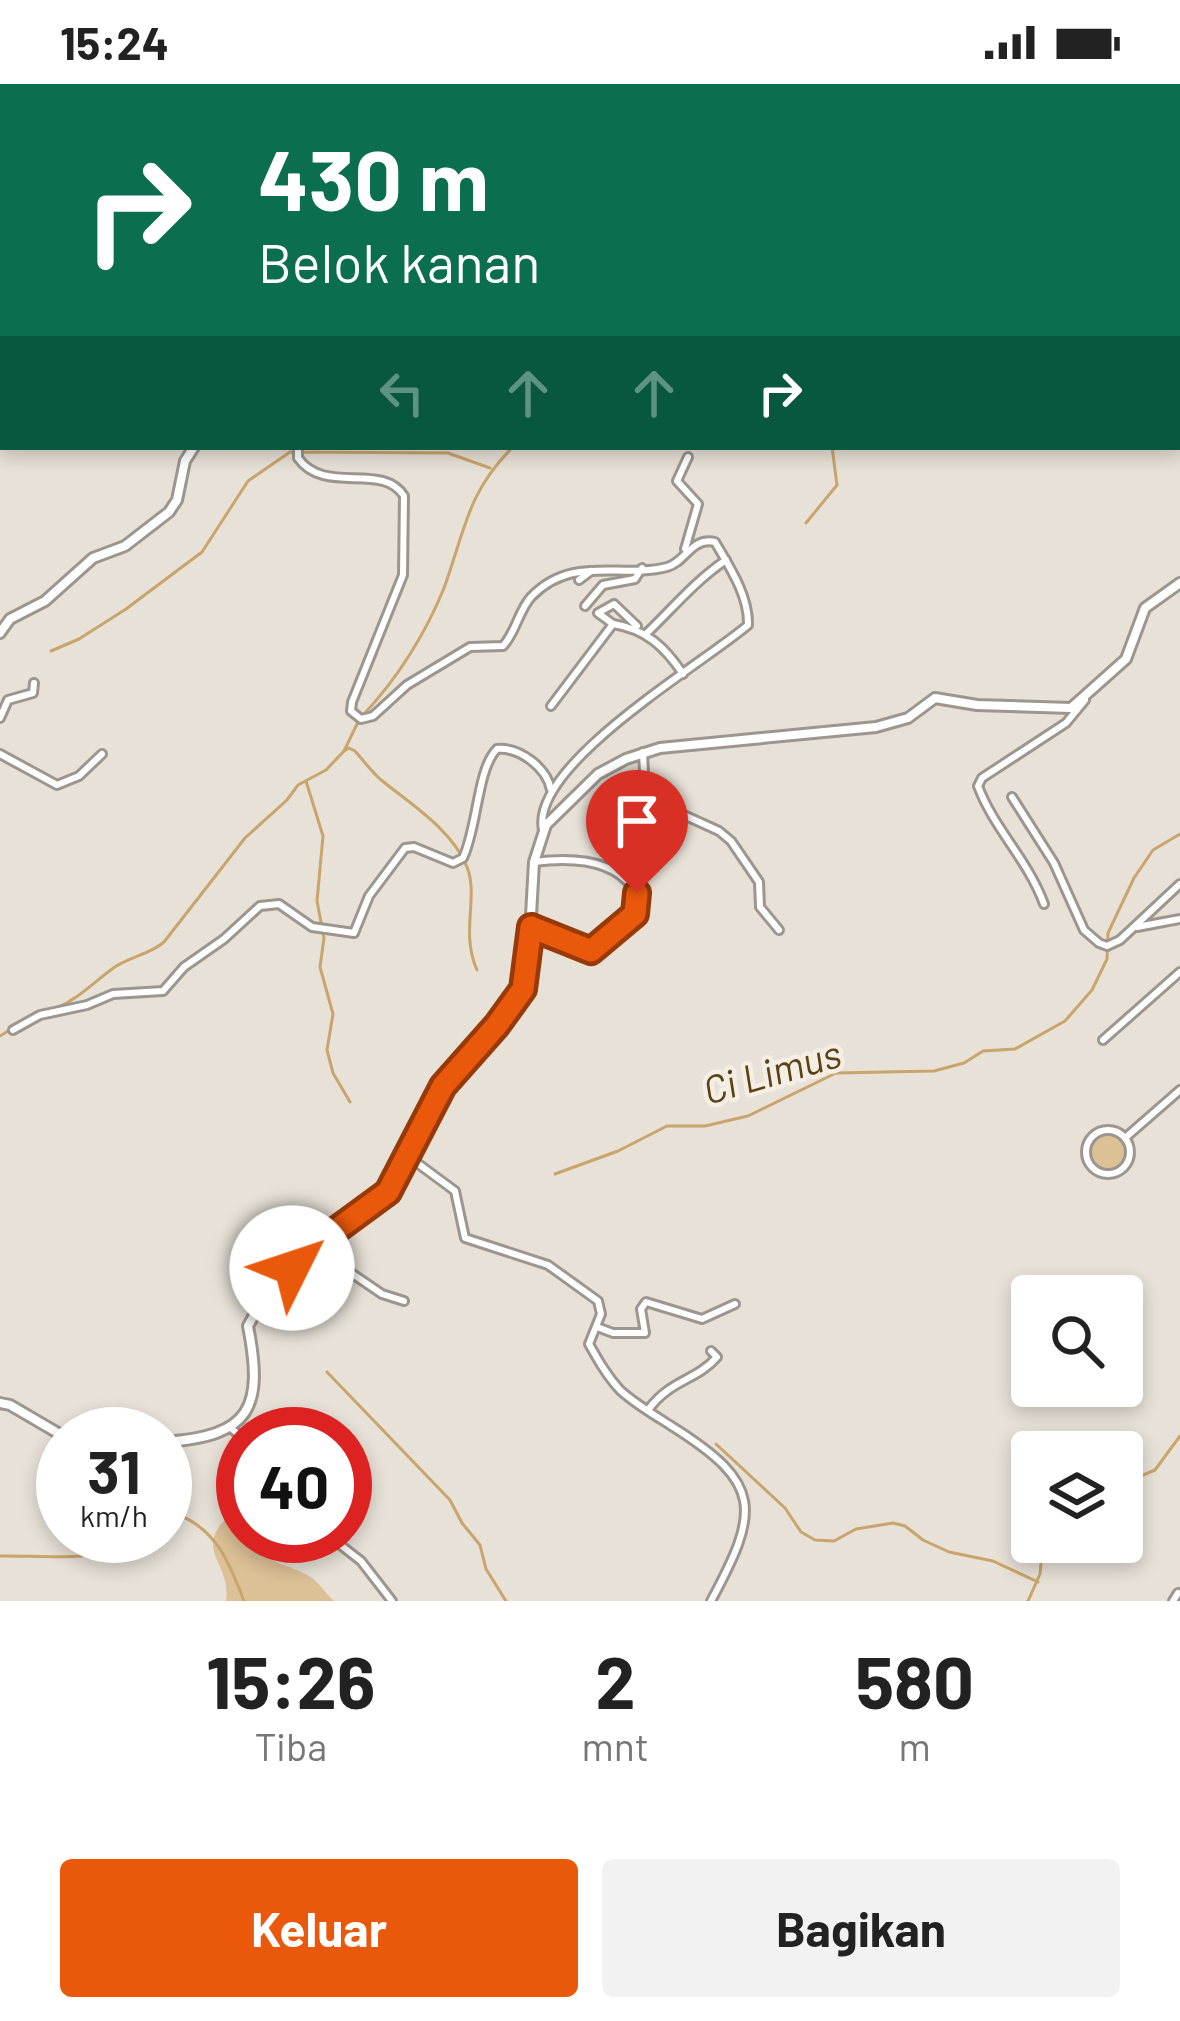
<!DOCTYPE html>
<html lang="id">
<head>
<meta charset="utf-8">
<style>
	body { margin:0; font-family:Barlow,sans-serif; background:#f2f2f2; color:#222; height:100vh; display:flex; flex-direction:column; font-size:45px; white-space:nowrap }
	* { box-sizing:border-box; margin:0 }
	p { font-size:39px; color:#767676 }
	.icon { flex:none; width:66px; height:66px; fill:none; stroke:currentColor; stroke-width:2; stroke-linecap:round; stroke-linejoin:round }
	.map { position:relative; height:1517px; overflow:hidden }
	.details { display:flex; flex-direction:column; background:#fff; flex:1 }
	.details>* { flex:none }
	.guide { position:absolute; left:0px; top:0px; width:1182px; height:366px; box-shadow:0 6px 18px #0003; background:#0b6e4f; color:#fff; overflow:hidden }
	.buttons { position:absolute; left:1011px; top:1191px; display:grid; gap:24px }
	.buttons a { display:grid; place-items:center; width:132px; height:132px; border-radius:12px; background:#fff; box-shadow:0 6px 18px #0003; font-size:60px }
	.speed { position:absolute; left:36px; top:1323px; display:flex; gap:24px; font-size:60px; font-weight:700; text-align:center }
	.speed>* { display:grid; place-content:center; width:156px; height:156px; border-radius:50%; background:#fff; box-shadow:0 6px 18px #0003; line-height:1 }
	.speed small { font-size:30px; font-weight:400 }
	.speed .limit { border:18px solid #d22; background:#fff; color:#111 }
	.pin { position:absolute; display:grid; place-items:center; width:102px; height:102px; color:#fff; margin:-123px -51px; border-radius:50% 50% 50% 0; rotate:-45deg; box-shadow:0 0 12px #0007 }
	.pin .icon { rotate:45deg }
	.me { position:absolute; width:132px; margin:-66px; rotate:49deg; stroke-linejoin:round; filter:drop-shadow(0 0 9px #0008) }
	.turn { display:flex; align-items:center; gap:42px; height:252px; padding:0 60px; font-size:54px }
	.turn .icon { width:156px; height:156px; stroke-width:2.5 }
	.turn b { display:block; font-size:84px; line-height:102px }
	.lanes { display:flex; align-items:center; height:114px; padding:0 60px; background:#0003; justify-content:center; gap:60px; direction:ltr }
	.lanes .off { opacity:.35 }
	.eta { display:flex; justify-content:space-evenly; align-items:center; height:204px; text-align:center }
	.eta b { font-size:72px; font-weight:700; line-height:84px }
	.button { display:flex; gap:24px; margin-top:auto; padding:24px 60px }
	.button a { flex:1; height:138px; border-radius:12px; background:#ea580c; color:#fff; font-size:48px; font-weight:700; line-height:138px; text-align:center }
	.button a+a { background:#f2f2f2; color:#222 }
	.status { display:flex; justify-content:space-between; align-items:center; height:84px; padding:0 60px; background:#fff; direction:ltr }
	.status svg { height:33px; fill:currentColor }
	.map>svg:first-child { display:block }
	.green { fill:#dcc096 }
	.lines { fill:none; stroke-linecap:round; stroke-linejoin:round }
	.stream { stroke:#c9a56d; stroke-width:3 }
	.street-casing { stroke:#9c968e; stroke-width:12 }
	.secondary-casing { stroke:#9c968e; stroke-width:14 }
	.street { stroke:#fff; stroke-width:6 }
	.secondary { stroke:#fff; stroke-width:8 }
	.route-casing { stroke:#983908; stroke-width:30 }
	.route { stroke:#ea580c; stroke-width:21 }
	.labels { text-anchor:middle; stroke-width:9; stroke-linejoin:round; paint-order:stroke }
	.water-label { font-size:39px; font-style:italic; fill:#5b4216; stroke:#f4eee4 }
</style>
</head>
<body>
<div class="status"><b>15:24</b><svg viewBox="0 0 49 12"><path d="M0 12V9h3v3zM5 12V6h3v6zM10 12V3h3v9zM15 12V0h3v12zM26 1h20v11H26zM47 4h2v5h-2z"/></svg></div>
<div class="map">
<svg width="1180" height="1517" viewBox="0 0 1180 1517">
	<rect width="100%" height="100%" fill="#e7e1d7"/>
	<g class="green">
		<circle cx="1108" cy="1068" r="18"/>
		<path d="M243 1421V1452H255C263 1484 290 1478 312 1494 320 1500 326 1510 334 1517H226C233 1476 183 1463 243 1421Z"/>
	</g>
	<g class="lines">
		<g class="stream">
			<polyline points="723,3 726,0"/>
			<polyline points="806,439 837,401 832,363"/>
			<polyline points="51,567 79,555 126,525 202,468 248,397 290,368 448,369 490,384"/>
			<path d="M364 630C397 595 426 549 444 504 465 447 467 408 513 363"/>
			<path d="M344 667 349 664 355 667C363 676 371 687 380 695 409 719 452 745 467 783 479 813 460 848 477 886"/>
			<polyline points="306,697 323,752 317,817 324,854 320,883 333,930 327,966 333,989 350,1018"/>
			<path d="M55 925C78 915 92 900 112 885 128 873 149 871 164 858L245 754 287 716 298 701 326 686 344 667 358 638"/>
			<polyline points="0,952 34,931"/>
			<polyline points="555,1090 618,1067 667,1042 705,1042 748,1032 836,989 934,987 964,979 983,967 1015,965 1065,937 1092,906 1107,875 1108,849 1134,794 1153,766 1180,750"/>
			<polyline points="327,1288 450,1416 462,1439 480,1461 486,1485 506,1517"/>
			<polyline points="716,1360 785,1424 801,1448 815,1456 834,1457 856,1445 893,1439 905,1442 923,1456 949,1468 993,1477 1038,1498"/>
			<polyline points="1122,1400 1155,1386 1180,1352"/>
			<path d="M165 1434 179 1431C218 1447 230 1481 244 1517"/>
			<path d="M0 1472C39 1471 109 1481 137 1452"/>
			<polyline points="1028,1517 1040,1490 1043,1458"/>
		</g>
		<defs>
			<g id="street">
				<polyline points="563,0 567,3"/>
				<path d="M298 363V374C325 412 382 377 404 412L403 491 352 618 351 627 361 635 373 632 407 601 470 563 503 562C516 548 518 528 531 513 572 470 621 495 667 483 686 478 691 453 715 458 729 482 749 512 748 541 704 579 529 681 543 746"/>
				<polyline points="685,465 698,420 677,397 688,373"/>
				<polyline points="579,496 591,487"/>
				<polyline points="585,522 603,501 635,495 642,484"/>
				<polyline points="613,540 598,529 614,520 637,542"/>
				<path d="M646 550C673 524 695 497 726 476"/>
				<path d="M551 622 613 540C646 545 665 563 683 590"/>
				<polyline points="0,634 8,616 33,609 34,599"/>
				<polyline points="643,668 645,709 653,717 719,747 731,757 759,798 760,823 779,846"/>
				<polyline points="0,670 57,701 79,692 102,670"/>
				<polyline points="1012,713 1054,779 1084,846 1099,859 1107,862 1120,856 1180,800"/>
				<path d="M1044 820C1028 776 994 745 978 702L982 694 1066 639 1085 616"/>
				<path d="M531 843 591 867C604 856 625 844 635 829 641 820 638 810 632 803 610 773 566 774 534 778"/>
				<polyline points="1137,843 1180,835"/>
				<path d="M13 946 40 931 87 921 113 910 163 907 184 883 224 855 260 822 279 820 312 843 354 849 369 812 405 764 414 763 453 779 463 774C478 742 477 685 497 665 520 663 547 684 551 706"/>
				<polyline points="1103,956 1180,888"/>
				<circle cx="1108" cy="1068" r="22"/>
				<polyline points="1125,1054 1180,1006"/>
				<path d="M409 1073 455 1107 465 1154 548 1181 598 1217 601 1230 589 1260C598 1276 607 1292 620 1306 635 1320 656 1332 673 1343 763 1400 760 1426 711 1517"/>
				<polyline points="313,1163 382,1210 404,1217"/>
				<polyline points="597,1243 613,1249 645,1249 641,1225 646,1218 702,1235 735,1220"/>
				<path d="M648 1326C671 1295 696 1297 717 1273L711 1267"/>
				<polyline points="232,1345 243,1354"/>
				<polyline points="329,1452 361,1477 392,1517"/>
				<polyline points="1173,1517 1178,1509"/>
			</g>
			<g id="secondary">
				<polyline points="510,0 510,3"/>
				<polyline points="0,549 10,535 45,517 93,474 125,462 169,428 177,416 185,377 194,363"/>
				<polyline points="0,1319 10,1321 63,1352"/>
				<path d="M165 1358C251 1352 264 1324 248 1242L262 1217 313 1163 388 1108 419 1054 443 1002 517 915 528 885 534 778 546 741 598 690 626 675 660 664 876 643 908 634 935 614 977 621 1071 624 1126 575 1145 524 1180 499"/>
			</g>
		</defs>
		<use href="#street" class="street-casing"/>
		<use href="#secondary" class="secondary-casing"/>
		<use href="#street" class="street"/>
		<use href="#secondary" class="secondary"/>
	</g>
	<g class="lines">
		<defs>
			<polyline id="route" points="292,1184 313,1163 388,1108 443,1002 497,941 523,905 531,843 591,867 635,830 637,809"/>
		</defs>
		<use href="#route" class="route-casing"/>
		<use href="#route" class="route"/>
	</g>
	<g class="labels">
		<g class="water-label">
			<text transform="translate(772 988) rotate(-16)" y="14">Ci Limus</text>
		</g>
	</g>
</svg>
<div class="buttons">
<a><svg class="icon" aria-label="search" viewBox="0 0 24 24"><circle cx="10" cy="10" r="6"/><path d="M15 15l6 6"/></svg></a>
<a><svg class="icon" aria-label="layers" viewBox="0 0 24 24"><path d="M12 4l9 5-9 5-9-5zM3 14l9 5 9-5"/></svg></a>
</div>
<div class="speed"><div>31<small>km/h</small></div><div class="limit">40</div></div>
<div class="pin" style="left:637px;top:809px;background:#d93025"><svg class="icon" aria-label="arrive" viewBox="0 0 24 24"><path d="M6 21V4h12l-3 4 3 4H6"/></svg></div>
<svg class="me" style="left:292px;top:1184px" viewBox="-20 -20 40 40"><circle r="19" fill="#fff"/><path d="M0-13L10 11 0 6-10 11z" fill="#ea580c"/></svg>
<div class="guide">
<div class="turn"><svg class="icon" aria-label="right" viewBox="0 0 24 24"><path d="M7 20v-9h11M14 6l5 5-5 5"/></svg><div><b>430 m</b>Belok kanan</div></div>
<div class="lanes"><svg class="icon off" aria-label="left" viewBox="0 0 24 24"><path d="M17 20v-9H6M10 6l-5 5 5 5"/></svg><svg class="icon off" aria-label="ahead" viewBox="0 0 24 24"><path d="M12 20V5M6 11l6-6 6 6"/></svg><svg class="icon off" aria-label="ahead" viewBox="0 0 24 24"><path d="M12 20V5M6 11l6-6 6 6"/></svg><svg class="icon" aria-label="right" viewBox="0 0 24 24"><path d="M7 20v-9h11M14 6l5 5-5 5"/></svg></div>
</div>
</div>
<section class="details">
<div class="eta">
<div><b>15:26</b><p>Tiba</p></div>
<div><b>2</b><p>mnt</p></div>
<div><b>580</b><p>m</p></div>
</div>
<div class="button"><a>Keluar</a><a>Bagikan</a></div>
</section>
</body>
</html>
